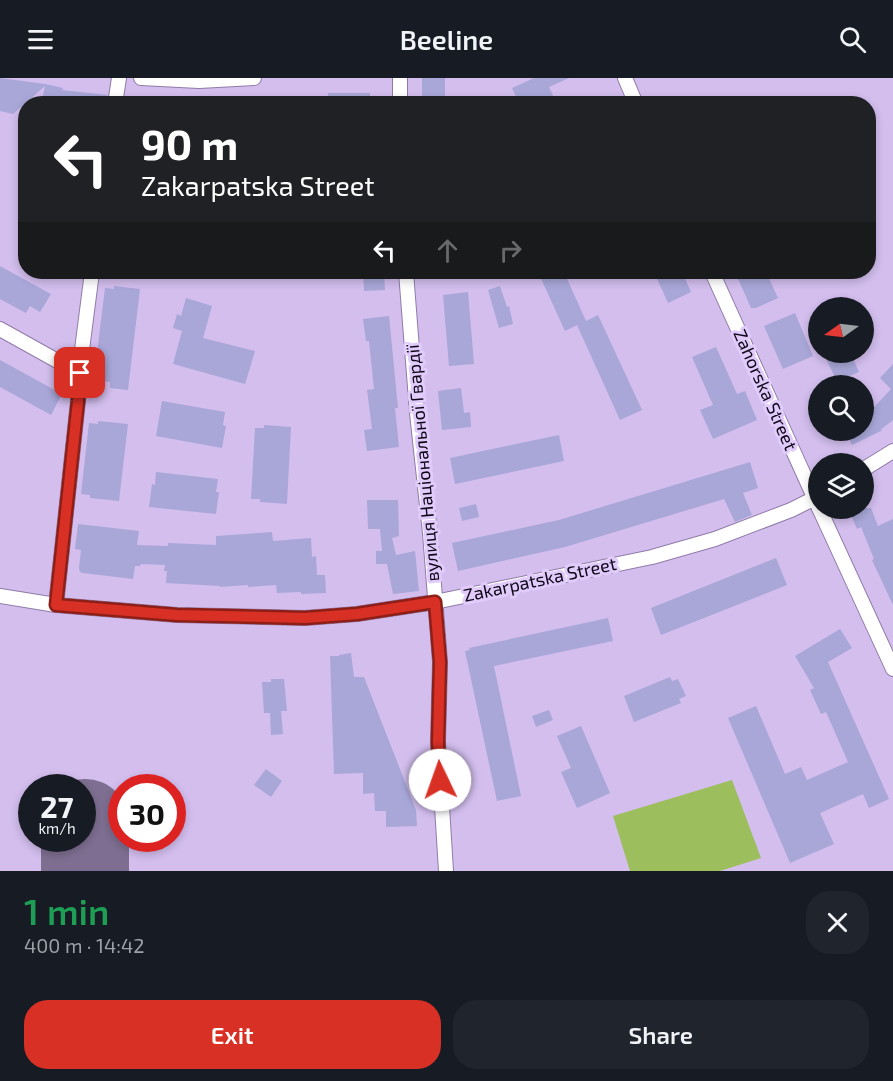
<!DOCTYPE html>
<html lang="en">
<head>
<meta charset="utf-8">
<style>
	body { margin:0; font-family:"Exo 2",sans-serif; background:#20242c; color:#f1f3f6; height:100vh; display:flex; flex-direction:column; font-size:22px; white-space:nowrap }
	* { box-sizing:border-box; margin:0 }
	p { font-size:20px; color:#9ea1a6 }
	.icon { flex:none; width:33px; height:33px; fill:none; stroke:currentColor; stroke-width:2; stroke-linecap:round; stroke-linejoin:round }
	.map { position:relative; height:793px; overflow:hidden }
	.side { display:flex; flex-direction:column; background:#171b24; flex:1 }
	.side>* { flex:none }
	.guide { position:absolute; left:18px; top:18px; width:858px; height:183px; border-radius:24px; box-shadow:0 3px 9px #0003; background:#202124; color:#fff; overflow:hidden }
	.needle { width:39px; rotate:256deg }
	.fabs { position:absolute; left:808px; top:219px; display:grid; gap:12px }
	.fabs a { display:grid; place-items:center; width:66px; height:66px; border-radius:50%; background:#171b24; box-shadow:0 3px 9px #0003; font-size:30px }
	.speed { position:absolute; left:18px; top:696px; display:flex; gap:12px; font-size:30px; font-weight:700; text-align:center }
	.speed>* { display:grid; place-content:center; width:78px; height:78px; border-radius:50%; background:#171b24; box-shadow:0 3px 9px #0003; line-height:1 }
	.speed small { font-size:15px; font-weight:400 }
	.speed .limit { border:9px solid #d22; background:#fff; color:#111 }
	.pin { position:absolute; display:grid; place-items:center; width:51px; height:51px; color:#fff; margin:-26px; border-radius:12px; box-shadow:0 3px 9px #0006 }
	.me { position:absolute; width:66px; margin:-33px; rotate:357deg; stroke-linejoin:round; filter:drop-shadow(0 0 4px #0008) }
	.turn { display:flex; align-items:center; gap:21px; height:126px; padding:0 24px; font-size:27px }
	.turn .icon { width:78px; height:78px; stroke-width:2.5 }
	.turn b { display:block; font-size:42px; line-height:51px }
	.lanes { display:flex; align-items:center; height:57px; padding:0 24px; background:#0003; justify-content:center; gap:30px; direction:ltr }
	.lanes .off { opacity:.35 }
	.round { display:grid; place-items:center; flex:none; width:63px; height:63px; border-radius:24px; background:#20242c }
	.summary { display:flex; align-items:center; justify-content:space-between; height:102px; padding:0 24px }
	h1 { font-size:36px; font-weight:600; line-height:45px; color:#1e9e55 }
	.cta { display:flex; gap:12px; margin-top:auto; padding:12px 24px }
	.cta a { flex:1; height:69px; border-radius:24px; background:#d93025; color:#fff; font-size:24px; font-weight:600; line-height:69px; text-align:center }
	.cta a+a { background:#20242c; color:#f1f3f6 }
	header { display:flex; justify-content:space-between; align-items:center; height:78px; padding:0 24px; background:#171b24; font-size:27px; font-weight:600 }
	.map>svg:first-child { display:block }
	.green { fill:#9cbe5d }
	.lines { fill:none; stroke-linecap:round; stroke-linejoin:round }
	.runway { stroke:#7e6e91; stroke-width:88 }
	.building { fill:#a8a7d8 }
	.minor-casing { stroke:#907ba8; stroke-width:16 }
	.minor { stroke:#fff; stroke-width:14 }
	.route-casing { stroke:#8d1f18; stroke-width:15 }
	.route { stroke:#d93025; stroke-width:10 }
	.labels { text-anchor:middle; stroke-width:6; stroke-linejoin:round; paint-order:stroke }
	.street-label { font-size:18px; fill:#0f0717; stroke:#e0cbfb }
</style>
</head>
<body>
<header><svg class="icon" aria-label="menu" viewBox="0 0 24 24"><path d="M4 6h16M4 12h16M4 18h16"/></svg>Beeline<svg class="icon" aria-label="search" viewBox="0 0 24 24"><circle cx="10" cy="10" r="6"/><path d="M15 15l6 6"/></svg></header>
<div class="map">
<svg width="893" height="793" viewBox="0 0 893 793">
	<rect width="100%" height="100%" fill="#d3beee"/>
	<polygon class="green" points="732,702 761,780 720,793 630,793 613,738"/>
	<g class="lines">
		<polyline class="runway" points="85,745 85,793"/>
	</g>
	<g class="building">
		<polygon points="0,0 45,6 63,10 62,12 107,17 106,26 63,26 42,22 45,8 13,36 0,33"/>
		<rect x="422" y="0" width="23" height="26"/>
		<polygon points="534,0 569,0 549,9 553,18 537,26 519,26 512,10"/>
		<rect x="328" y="15" width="42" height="11"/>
		<polygon points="0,188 51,216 40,234 30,228 26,235 0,221"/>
		<polygon points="363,194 384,194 385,212 364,213"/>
		<polygon points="538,194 564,194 586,243 598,237 642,332 620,342 577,247 565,253"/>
		<polygon points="654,194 682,194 691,214 668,225"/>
		<polygon points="735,194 766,194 778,220 756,230 751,230"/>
		<polygon points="114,208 140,211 128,312 110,310 110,304 102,303 103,301 94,300 105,210 114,211"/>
		<polygon points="500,208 507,229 509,228 513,246 499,250 488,212"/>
		<polygon points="468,214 474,286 449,288 443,217"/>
		<polygon points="186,220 212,228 203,260 255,273 245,306 173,286 182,253 173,250 177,236 181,238"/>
		<polygon points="795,235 813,278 783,291 764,248"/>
		<polygon points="389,238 398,330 395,330 399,369 367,373 364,352 372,351 367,312 374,311 369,263 366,263 363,241"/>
		<polygon points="716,269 737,316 745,313 757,342 713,361 700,332 713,327 692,279"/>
		<polygon points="823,274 850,274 859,294 847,299 851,308 839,308"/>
		<polygon points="0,282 62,316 51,337 0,309"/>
		<polygon points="893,286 893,342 880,352 883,352 852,367 845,352 864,352 864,340 891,311 880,300"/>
		<polygon points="461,310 464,335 470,334 471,349 442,352 438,313"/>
		<polygon points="162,323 225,334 223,347 226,348 222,370 156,358"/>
		<polygon points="98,343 128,346 119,423 90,420 90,417 81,416 89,345 98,346"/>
		<polygon points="264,347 291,349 287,426 260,424 260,421 251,421 255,350 264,350"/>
		<polygon points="559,357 564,383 455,406 450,380"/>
		<polygon points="750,384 758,410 743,415 752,437 735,444 724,421 565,469 458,493 452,465 559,442"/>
		<polygon points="156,394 218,401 216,414 219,414 216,436 149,429 152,406 155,407"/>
		<polygon points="367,422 398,422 399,458 392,460 396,477 415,473 419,513 393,516 387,486 376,486 376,473 382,473 380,451 368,451"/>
		<polygon points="476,426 479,439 462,443 459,430"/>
		<polygon points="848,430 871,430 878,448 893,441 893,527 872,482 874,481 861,449 857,451"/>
		<polygon points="78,446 139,453 137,467 168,468 168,465 216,467 216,458 272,454 273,463 311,460 312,479 316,478 317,497 325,497 326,515 301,516 301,514 277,515 276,507 248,509 248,507 220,509 220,508 166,505 167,493 164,493 165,487 141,486 140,488 135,488 133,501 83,495 80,494 79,490 81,472 75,471"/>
		<polygon points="776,480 787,507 661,557 651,530"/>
		<polygon points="608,540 613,563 494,588 521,718 497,723 465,573 470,572 469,570"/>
		<polygon points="840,551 852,570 828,584 889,721 869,730 863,716 820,735 834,766 790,785 728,640 756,628 785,696 801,689 807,702 848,684 826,634 821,636 810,612 814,610 795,578"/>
		<polygon points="351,575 354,599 364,599 416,732 417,748 386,749 386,733 375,733 374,715 363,716 363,695 334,696 330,578 339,578 339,577"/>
		<polygon points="670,599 672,603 678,601 686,618 679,621 681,625 634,644 624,618"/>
		<polygon points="271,601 284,601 287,633 281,633 283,656 271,657 270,635 264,635 262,604 271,604"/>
		<polygon points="549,632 553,642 536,649 532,638"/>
		<polygon points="581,648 610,715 577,730 561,694 571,690 557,658"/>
		<polygon points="266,691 282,703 271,719 254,707"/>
	</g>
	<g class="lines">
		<defs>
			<g id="minor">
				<polyline points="141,0 199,3 254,0"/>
				<polyline points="400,0 400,26"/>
				<polyline points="625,0 636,26"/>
				<polyline points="115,26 119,0"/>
				<polyline points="406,194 417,335 430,455 440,584 438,664 446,793"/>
				<polyline points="712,194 819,430"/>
				<polyline points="0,251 79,295"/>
				<polyline points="864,391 893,373"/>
				<polyline points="819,430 893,591"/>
				<polyline points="0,518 56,527 177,537 305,540 357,536 435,524 652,479 715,461 791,432 819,418"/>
				<polyline points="56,527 78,323 79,295 92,194"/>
			</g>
		</defs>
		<use href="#minor" class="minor-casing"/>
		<use href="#minor" class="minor"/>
	</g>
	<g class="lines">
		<defs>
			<polyline id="route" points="80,295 78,323 56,527 177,537 305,540 357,536 435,524 440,584 438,664 440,702"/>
		</defs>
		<use href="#route" class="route-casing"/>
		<use href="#route" class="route"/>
	</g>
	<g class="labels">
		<g class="street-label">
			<text transform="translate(765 312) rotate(66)" y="6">Zahorska Street</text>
			<text transform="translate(423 385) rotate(-95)" y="6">вулиця Національної Гвардії</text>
			<text transform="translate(540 502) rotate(-12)" y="6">Zakarpatska Street</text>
		</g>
	</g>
</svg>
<div class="fabs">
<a><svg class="needle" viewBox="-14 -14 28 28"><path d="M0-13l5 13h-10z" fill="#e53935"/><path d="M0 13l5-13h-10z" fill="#9ea1a6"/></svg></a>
<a><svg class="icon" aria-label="search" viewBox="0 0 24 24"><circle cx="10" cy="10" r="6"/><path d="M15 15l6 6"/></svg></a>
<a><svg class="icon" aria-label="layers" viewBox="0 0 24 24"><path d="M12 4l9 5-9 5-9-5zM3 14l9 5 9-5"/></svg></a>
</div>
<div class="speed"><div>27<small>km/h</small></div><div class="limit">30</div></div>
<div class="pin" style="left:80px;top:295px;background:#d93025"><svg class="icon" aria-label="arrive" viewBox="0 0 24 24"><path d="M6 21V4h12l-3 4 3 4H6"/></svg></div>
<svg class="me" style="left:440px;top:702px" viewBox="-20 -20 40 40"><circle r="19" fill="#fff"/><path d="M0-13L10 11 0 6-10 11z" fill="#d93025"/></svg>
<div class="guide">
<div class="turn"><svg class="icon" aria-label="left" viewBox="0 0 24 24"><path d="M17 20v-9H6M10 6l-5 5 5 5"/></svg><div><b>90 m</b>Zakarpatska Street</div></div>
<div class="lanes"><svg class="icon" aria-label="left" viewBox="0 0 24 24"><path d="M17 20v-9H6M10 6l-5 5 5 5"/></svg><svg class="icon off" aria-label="ahead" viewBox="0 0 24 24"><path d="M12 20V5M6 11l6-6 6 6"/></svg><svg class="icon off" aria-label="right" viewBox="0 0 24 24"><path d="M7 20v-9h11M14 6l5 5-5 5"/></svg></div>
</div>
</div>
<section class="side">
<div class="summary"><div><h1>1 min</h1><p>400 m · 14:42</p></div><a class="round"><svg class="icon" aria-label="close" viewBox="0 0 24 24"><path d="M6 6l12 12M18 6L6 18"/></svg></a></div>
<div class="cta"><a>Exit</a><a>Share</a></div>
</section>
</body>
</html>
